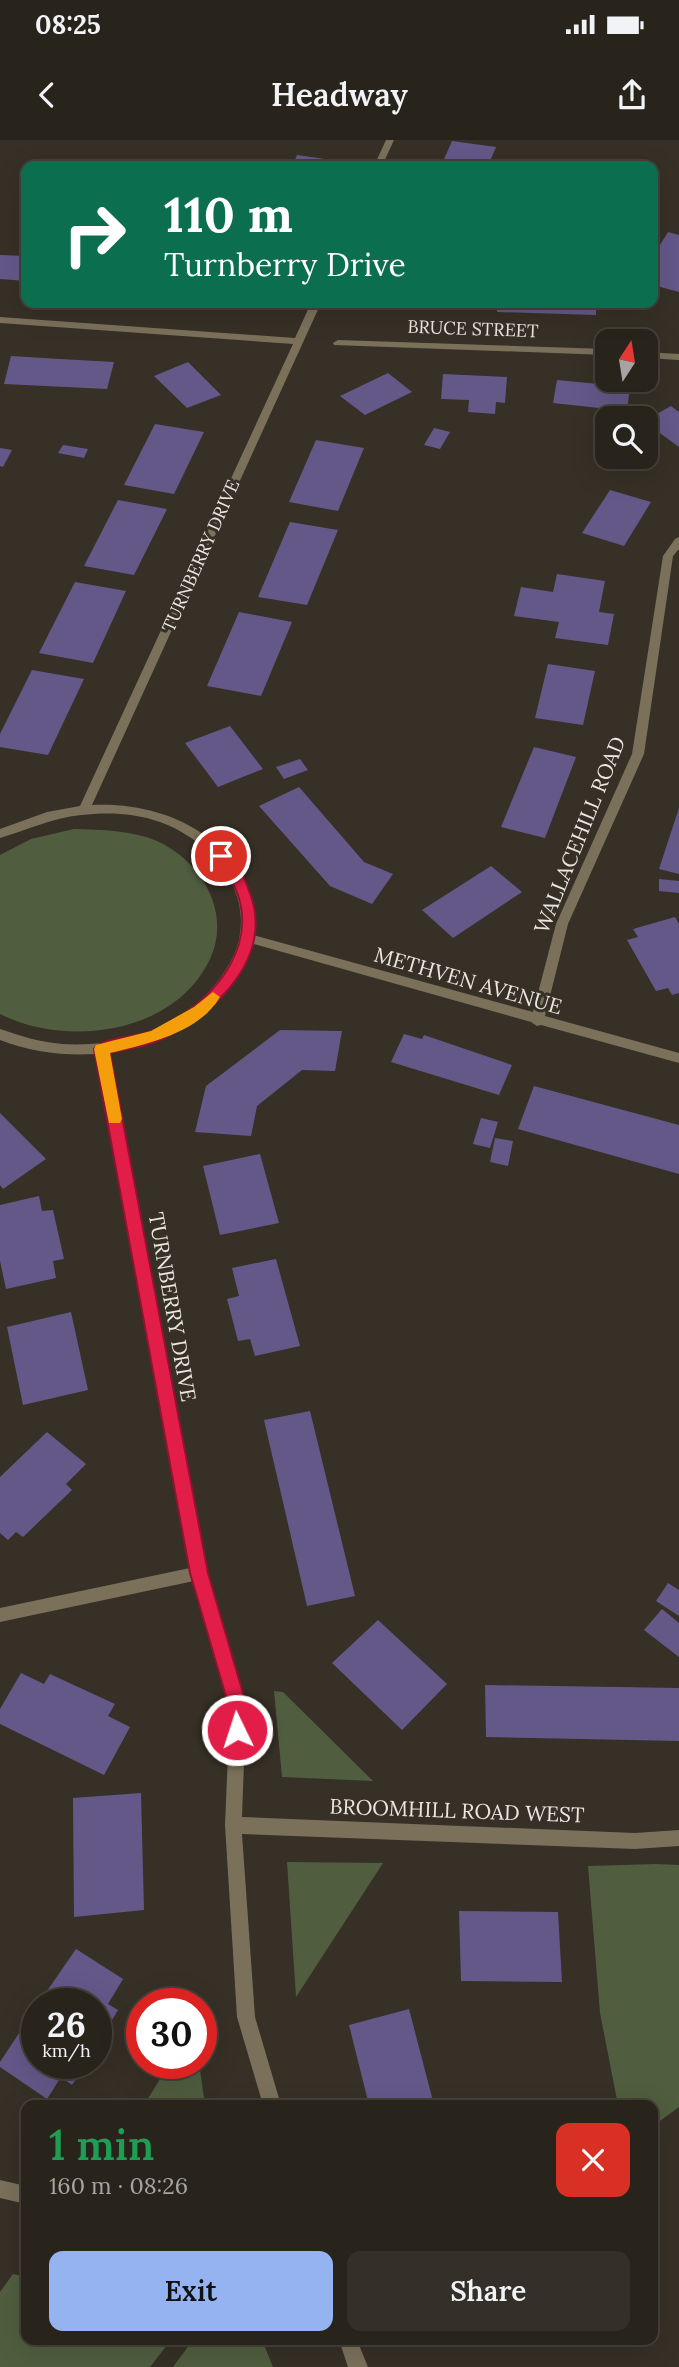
<!DOCTYPE html>
<html lang="en">
<head>
<meta charset="utf-8">
<style>
	body { margin:0; font-family:Lora,serif; background:#343029; color:#f1f3f6; height:100vh; display:flex; flex-direction:column; font-size:26px; white-space:nowrap }
	* { box-sizing:border-box; margin:0 }
	p { font-size:23px; color:#a5a4a3 }
	.icon { flex:none; width:38px; height:38px; fill:none; stroke:currentColor; stroke-width:2; stroke-linecap:round; stroke-linejoin:round }
	.map { position:relative; flex:1; overflow:hidden }
	.panel { position:absolute; left:21px; top:1960px; width:637px; height:245px; display:flex; flex-direction:column; background:#28241c; border-radius:14px; box-shadow:0 7px 28px #0002,0 0 0 2px #44413b }
	.panel>* { flex:none }
	.top-card { position:absolute; left:21px; top:21px; width:637px; height:147px; border-radius:14px; box-shadow:0 7px 28px #0002,0 0 0 2px #44413b; background:#0b6e4f; color:#fff; overflow:hidden }
	.needle { width:46px; rotate:12deg }
	.fabs { position:absolute; left:595px; top:189px; display:grid; gap:14px }
	.fabs a { display:grid; place-items:center; width:63px; height:63px; border-radius:14px; background:#28241c; box-shadow:0 7px 28px #0002,0 0 0 2px #44413b; font-size:35px }
	.speed { position:absolute; left:21px; top:1848px; display:flex; gap:14px; font-size:35px; font-weight:700; text-align:center }
	.speed>* { display:grid; place-content:center; width:91px; height:91px; border-radius:50%; background:#28241c; box-shadow:0 7px 28px #0002,0 0 0 2px #44413b; line-height:1 }
	.speed small { font-size:18px; font-weight:400 }
	.speed .limit { border:10px solid #d22; background:#fff; color:#111 }
	.pin { position:absolute; display:grid; place-items:center; width:60px; height:60px; color:#fff; margin:-30px; border:4px solid #fff; border-radius:50%; box-shadow:0 2px 7px #0007 }
	.me { position:absolute; width:77px; margin:-38px; rotate:356deg; stroke-linejoin:round; filter:drop-shadow(0 0 5px #0008) }
	.turn { display:flex; align-items:center; gap:24px; height:147px; padding:0 28px; font-size:32px }
	.turn .icon { width:91px; height:91px; stroke-width:2.5 }
	.turn b { display:block; font-size:49px; line-height:60px }
	.round { display:grid; place-items:center; flex:none; width:74px; height:74px; border-radius:14px; background:#343029 }
	.headline { display:flex; align-items:center; justify-content:space-between; height:119px; padding:0 28px }
	h1 { font-size:42px; font-weight:600; line-height:52px; color:#1e9e55 }
	.button { display:flex; gap:14px; margin-top:auto; padding:14px 28px }
	.button a { flex:1; height:80px; border-radius:14px; background:#95b2f1; color:#111; font-size:28px; font-weight:600; line-height:80px; text-align:center }
	.button a+a { background:#343029; color:#f1f3f6 }
	.status { display:flex; justify-content:space-between; align-items:center; height:49px; padding:0 35px; background:#28241c; direction:ltr }
	.status svg { height:19px; fill:currentColor }
	header { display:flex; justify-content:space-between; align-items:center; height:91px; padding:0 28px; background:#28241c; font-size:32px; font-weight:600 }
	.map>svg:first-child { display:block }
	.green { fill:#505e3f }
	.building { fill:#645889 }
	.lines { fill:none; stroke-linecap:round; stroke-linejoin:round }
	.street { fill:#7b705a; fill-rule:evenodd }
	.route { fill:#e11d48; stroke:#92132f; stroke-width:2 }
	.slow { fill:#f59e0b }
	.labels { text-anchor:middle; stroke-width:6; stroke-linejoin:round; paint-order:stroke }
	.far-street-label { font-size:18px; fill:#eae6e0; stroke:#363026 }
	.street-label { font-size:21px; fill:#eae6e0; stroke:#363026 }
</style>
</head>
<body>
<div class="status"><b>08:25</b><svg viewBox="0 0 49 12"><path d="M0 12V9h3v3zM5 12V6h3v6zM10 12V3h3v9zM15 12V0h3v12zM26 1h20v11H26zM47 4h2v5h-2z"/></svg></div>
<header><svg class="icon" aria-label="back" viewBox="0 0 24 24"><path d="M15 5l-7 7 7 7"/></svg>Headway<svg class="icon" aria-label="share" viewBox="0 0 24 24"><path d="M12 15V3M7 8l5-5 5 5M5 13v7h14v-7"/></svg></header>
<div class="map">
<svg width="679" height="2227" viewBox="0 0 679 2227">
	<rect width="100%" height="100%" fill="#363026"/>
	<g class="green">
		<path d="M74 689C102 690 131 690 157 701 201 721 232 772 210 819 175 894 67 908 0 874V715L31 699Z"/>
		<polygon points="274,1551 283,1552 373,1641 282,1637"/>
		<polygon points="287,1722 383,1723 296,1857"/>
		<polygon points="656,1724 679,1725 679,1967 653,1986 653,1965 618,1965 600,1873 588,1726"/>
		<polygon points="170,1923 199,1923 205,1965 144,1965"/>
		<polygon points="13,2134 26,2137 26,2200 171,2200 150,2227 0,2227 0,2152"/>
		<polygon points="193,2200 262,2200 273,2227 173,2227"/>
	</g>
	<g class="building">
		<polygon points="452,1 496,7 488,26 441,26"/>
		<polygon points="297,15 332,20 330,26 292,26"/>
		<polygon points="668,92 679,95 679,152 653,145 653,116"/>
		<polygon points="0,115 26,116 26,141 0,139"/>
		<polygon points="497,163 596,163 596,175 497,172"/>
		<polygon points="11,216 60,219 114,222 107,249 4,244"/>
		<polygon points="188,222 221,255 187,268 154,236"/>
		<polygon points="388,233 412,252 365,275 340,256"/>
		<polygon points="443,234 507,237 505,263 496,262 495,274 468,272 469,260 441,259"/>
		<polygon points="557,240 630,247 627,271 553,263"/>
		<polygon points="671,266 679,272 679,307 646,283 646,280"/>
		<polygon points="155,284 204,292 174,354 124,345"/>
		<polygon points="434,288 450,292 440,309 424,305"/>
		<polygon points="316,300 364,308 338,371 289,362"/>
		<polygon points="63,305 88,309 84,318 58,313"/>
		<polygon points="0,308 12,310 3,327 0,326"/>
		<polygon points="610,350 651,362 624,406 582,393"/>
		<polygon points="118,360 167,369 134,435 84,426"/>
		<polygon points="290,382 338,390 307,465 258,457"/>
		<polygon points="557,434 605,441 599,472 614,474 608,505 555,498 559,482 514,476 521,447 553,452"/>
		<polygon points="75,442 126,451 93,523 39,513"/>
		<polygon points="239,472 292,482 261,556 207,546"/>
		<polygon points="548,524 595,531 583,585 535,578"/>
		<polygon points="32,530 84,539 48,615 0,607 0,594"/>
		<polygon points="230,586 263,629 218,647 185,603"/>
		<polygon points="534,607 576,617 545,698 501,687"/>
		<polygon points="300,619 308,630 284,639 276,627"/>
		<polygon points="299,647 364,722 393,734 372,764 330,746 259,666"/>
		<polygon points="679,668 679,734 659,729"/>
		<polygon points="491,726 522,752 453,798 422,770"/>
		<polygon points="659,739 679,741 679,753 659,751"/>
		<polygon points="675,777 679,784 679,853 672,855 668,848 656,851 627,800 638,797 633,789"/>
		<polygon points="280,890 342,891 335,931 302,930 257,966 251,996 195,992 206,946"/>
		<polygon points="404,894 422,899 424,895 512,925 499,955 391,922"/>
		<polygon points="534,946 679,985 679,1034 518,989"/>
		<polygon points="0,973 46,1019 3,1049 0,1045"/>
		<polygon points="481,978 498,982 490,1008 473,1004"/>
		<polygon points="495,998 513,1001 508,1026 490,1022"/>
		<polygon points="260,1014 279,1083 220,1095 203,1026"/>
		<polygon points="39,1056 42,1071 53,1070 64,1119 53,1121 56,1138 6,1149 0,1121 0,1065"/>
		<polygon points="276,1119 300,1206 255,1216 250,1199 238,1201 231,1174 227,1159 239,1156 232,1128"/>
		<polygon points="71,1172 88,1250 23,1265 7,1187"/>
		<polygon points="310,1271 355,1456 307,1466 264,1280"/>
		<polygon points="47,1292 86,1324 66,1344 72,1350 23,1397 16,1392 8,1400 0,1393 0,1337"/>
		<polygon points="668,1443 679,1450 679,1476 656,1461"/>
		<polygon points="662,1469 679,1483 679,1517 644,1490"/>
		<polygon points="378,1480 447,1544 402,1590 332,1523"/>
		<polygon points="21,1533 44,1544 50,1534 115,1564 108,1576 130,1587 104,1635 0,1584 0,1569"/>
		<polygon points="485,1545 679,1548 679,1601 486,1597"/>
		<polygon points="141,1653 144,1770 74,1777 73,1658"/>
		<polygon points="459,1771 558,1772 562,1842 461,1841"/>
		<polygon points="76,1809 123,1839 108,1864 118,1870 96,1907 96,1864 38,1864"/>
		<polygon points="37,1866 37,1923 86,1923 72,1945 61,1937 47,1959 0,1927 0,1922"/>
		<polygon points="409,1869 434,1965 369,1965 349,1885"/>
	</g>
	<g class="lines">
		<g class="street">
			<polygon points="386,0 394,0 382,26 374,26"/>
			<path d="M311 163H321L92 665C173 661 256 705 253 795L533 872 556 784 632 614 663 416 675 399 679 397V409L673 416 644 614 568 784 545 876 679 913V923L541 885 537 886 531 882 250 803C231 866 172 903 109 912L207 1433 246 1567 242 1677 635 1693 679 1690V1706L635 1709 242 1694 255 1877 281 1965H263L237 1877 225 1685 230 1567 194 1441 0 1482V1468L190 1428 96 914C63 916 31 912 0 900V889C21 896 39 902 62 904 122 908 185 887 221 837 230 824 238 810 240 794 248 742 205 698 160 682 135 673 107 672 81 675 52 678 27 690 0 698V689L47 672 80 666 293 204 0 183V177L295 198Z"/>
			<polygon points="338,200 607,209 607,215 334,205 333,203"/>
			<polygon points="646,212 679,214 679,220 646,218"/>
			<polygon points="0,2040 26,2046 26,2064 0,2058"/>
			<polygon points="339,2200 357,2200 368,2227 348,2227"/>
		</g>
	</g>
	<path class="route" d="M221 711C236 716 243 735 248 748 277 815 217 873 162 899 146 907 127 909 110 913L208 1433 247 1567 243 1597 237 1599 230 1597 229 1567 190 1433 94 909C103 897 135 897 149 892 199 874 254 820 240 762 236 743 223 731 214 716Z"/>
	<path class="slow" d="M213 852 220 857C199 893 147 904 110 913L122 979 120 983H109L94 909 96 905 151 891 194 867Z"/>
	<g class="labels">
		<g class="far-street-label">
			<text transform="translate(473 189) rotate(2)" y="6">BRUCE STREET</text>
			<text transform="translate(201 416) rotate(-66)" y="6">TURNBERRY DRIVE</text>
		</g>
		<g class="street-label">
			<text transform="translate(580 695) rotate(-68)" y="7">WALLACEHILL ROAD</text>
			<text transform="translate(468 841) rotate(16)" y="7">METHVEN AVENUE</text>
			<text transform="translate(172 1167) rotate(80)" y="7">TURNBERRY DRIVE</text>
			<text transform="translate(457 1671) rotate(2)" y="7">BROOMHILL ROAD WEST</text>
		</g>
	</g>
</svg>
<div class="fabs">
<a><svg class="needle" viewBox="-14 -14 28 28"><path d="M0-13l5 13h-10z" fill="#e53935"/><path d="M0 13l5-13h-10z" fill="#a5a4a3"/></svg></a>
<a><svg class="icon" aria-label="search" viewBox="0 0 24 24"><circle cx="10" cy="10" r="6"/><path d="M15 15l6 6"/></svg></a>
</div>
<div class="speed"><div>26<small>km/h</small></div><div class="limit">30</div></div>
<div class="pin" style="left:221px;top:716px;background:#d93025"><svg class="icon" aria-label="arrive" viewBox="0 0 24 24"><path d="M6 21V4h12l-3 4 3 4H6"/></svg></div>
<svg class="me" style="left:237px;top:1590px" viewBox="-20 -20 40 40"><circle r="17" fill="#e11d48" stroke="#fff" stroke-width="3"/><path d="M0-11L8 9 0 5-8 9z" fill="#fff"/></svg>
<div class="top-card">
<div class="turn"><svg class="icon" aria-label="right" viewBox="0 0 24 24"><path d="M7 20v-9h11M14 6l5 5-5 5"/></svg><div><b>110 m</b>Turnberry Drive</div></div>
</div>
<section class="panel">
<div class="headline"><div><h1>1 min</h1><p>160 m · 08:26</p></div><a class="round" style="background:#d93025;color:#fff"><svg class="icon" aria-label="close" viewBox="0 0 24 24"><path d="M6 6l12 12M18 6L6 18"/></svg></a></div>
<div class="button"><a>Exit</a><a>Share</a></div>
</section>
</div>
</body>
</html>
